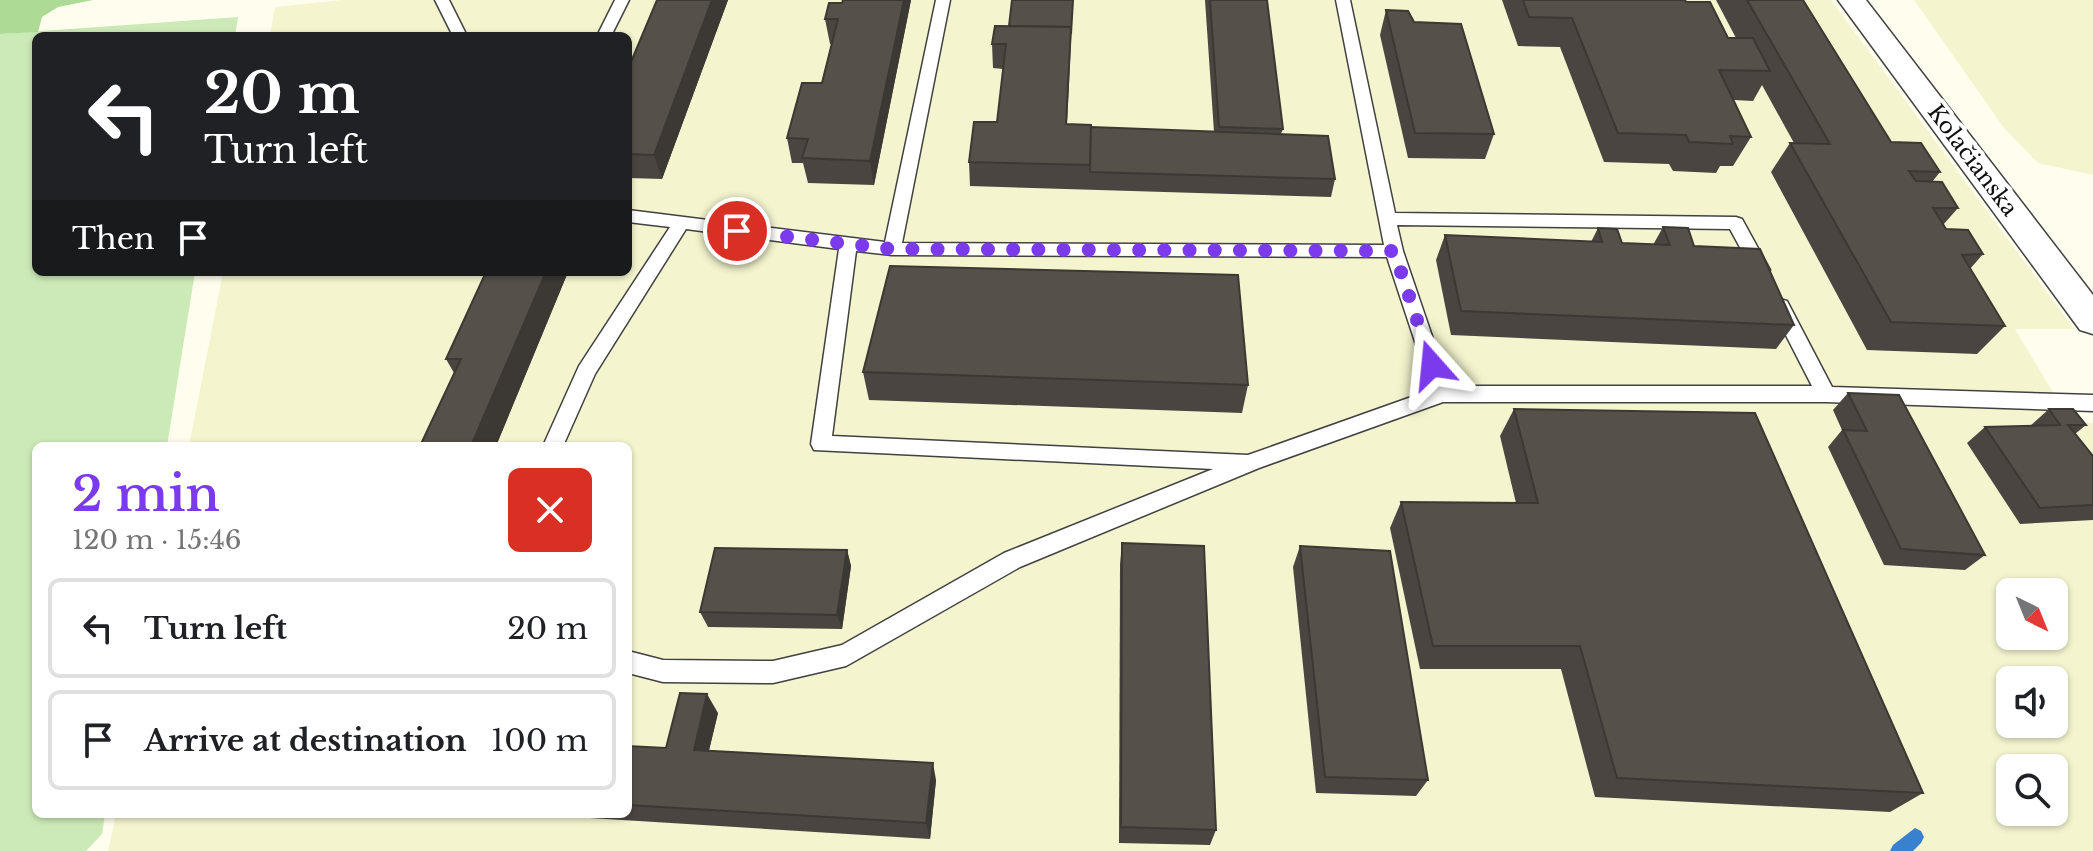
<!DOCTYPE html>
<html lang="en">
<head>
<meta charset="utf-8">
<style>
	body { margin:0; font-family:"Libre Baskerville",serif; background:#f6f6f6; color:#202124; height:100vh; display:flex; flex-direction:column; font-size:30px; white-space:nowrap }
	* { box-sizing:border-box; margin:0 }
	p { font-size:26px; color:#757577 }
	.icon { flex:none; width:44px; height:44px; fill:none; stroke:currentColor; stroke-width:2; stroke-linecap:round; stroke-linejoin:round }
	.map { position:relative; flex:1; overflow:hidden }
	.sheet { position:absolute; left:32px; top:442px; width:600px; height:376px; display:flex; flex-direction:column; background:#fff; border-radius:12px; box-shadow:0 2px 6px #0004 }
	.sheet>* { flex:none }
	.banner { position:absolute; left:32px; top:32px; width:600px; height:244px; border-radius:12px; box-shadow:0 2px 6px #0004; background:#202124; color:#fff; overflow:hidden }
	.needle { width:52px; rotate:137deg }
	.buttons { position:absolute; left:1996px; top:578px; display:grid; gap:16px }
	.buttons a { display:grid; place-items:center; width:72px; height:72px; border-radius:12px; background:#fff; box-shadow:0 2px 6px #0004; font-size:40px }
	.pin { position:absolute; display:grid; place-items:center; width:68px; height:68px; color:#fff; margin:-34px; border:4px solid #fff; border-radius:50%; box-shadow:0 2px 8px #0007 }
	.me { position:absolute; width:88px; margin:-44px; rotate:342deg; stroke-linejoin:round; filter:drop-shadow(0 0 6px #0008) }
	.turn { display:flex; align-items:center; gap:28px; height:168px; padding:0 40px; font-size:36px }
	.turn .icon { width:104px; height:104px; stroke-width:2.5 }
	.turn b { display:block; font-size:56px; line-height:68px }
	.then { display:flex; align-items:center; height:76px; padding:0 40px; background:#0003; gap:16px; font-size:30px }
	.round { display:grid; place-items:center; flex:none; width:84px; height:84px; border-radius:12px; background:#f6f6f6 }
	.headline { display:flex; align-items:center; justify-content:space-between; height:136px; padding:0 40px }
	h1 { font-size:48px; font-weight:600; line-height:60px; color:#7c3aed }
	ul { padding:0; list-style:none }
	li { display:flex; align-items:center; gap:24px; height:100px; margin:0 16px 12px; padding:0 24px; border:4px solid #e0e0e0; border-radius:12px }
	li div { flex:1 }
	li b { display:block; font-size:30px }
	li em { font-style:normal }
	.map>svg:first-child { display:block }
	.farmland { fill:#f4f5ce; fill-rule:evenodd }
	.green { fill:#cceab7 }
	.forest { fill:#addb96 }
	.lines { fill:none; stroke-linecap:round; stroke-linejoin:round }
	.stream { fill:#3881cf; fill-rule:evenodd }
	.lane-casing { stroke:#414141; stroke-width:3 }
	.street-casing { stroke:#414141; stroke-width:3 }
	.lane { fill:#fff; fill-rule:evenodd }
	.street { fill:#fff; fill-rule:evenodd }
	.wall { fill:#4a4540 }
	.shaded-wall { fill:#3c3834 }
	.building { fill:#56504a; stroke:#3c3834; stroke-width:2 }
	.route { stroke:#7c3aed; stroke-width:14; stroke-dasharray:0 25.2 }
	.labels { text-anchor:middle; stroke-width:8; stroke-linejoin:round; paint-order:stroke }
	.street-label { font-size:22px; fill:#0e0e0e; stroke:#fff }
</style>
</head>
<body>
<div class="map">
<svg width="2093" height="851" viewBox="0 0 2093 851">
	<rect width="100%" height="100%" fill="#fffeee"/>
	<g class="farmland">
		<path d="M342 0H1831L2074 329H2015L2069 419 2093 423V851H108L116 814H628V446H189L223 272H628V36H270L275 7ZM2010 592H2054V636H2010ZM2010 680H2054V724H2010ZM2010 768H2054V812H2010Z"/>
		<polygon points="1914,0 2093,0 2093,175 2038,163 2004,128"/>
	</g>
	<polygon class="green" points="238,17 235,36 36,36 36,272 195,272 167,446 36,446 36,814 105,814 102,834 86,851 0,851 0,34"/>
	<polygon class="forest" points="0,0 93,0 58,7 42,17 38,32 0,34"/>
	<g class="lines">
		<polygon class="stream" points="1915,828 1921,831 1924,837 1921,843 1913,851 1890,851 1893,845"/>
		<defs>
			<g id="lane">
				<polygon points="435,0 449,0 467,36 453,36"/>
				<polygon points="615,0 629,0 611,36 597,36"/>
				<path d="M936 0H950L902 243 1384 245 1336 0H1350L1395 213 1736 217 1742 219 1770 270 1761 276 1755 275 1730 229 1397 225 1403 251 1449 386H1812L1771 306 1780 299 1787 301 1832 387 2093 395V411L1826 402H1443L1259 468 1020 567 846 666 773 683 663 682 628 673V651L663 660 773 661 842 645 1004 553 1213 469 814 450 811 444 839 249 686 229 595 374 563 446H543L579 366 670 227 628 222V210L885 242ZM856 251 892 255 1387 257 1431 390 1248 455 832 436Z"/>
			</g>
			<polygon id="street" points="1838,0 1866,0 2093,295 2093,334 2080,330"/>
		</defs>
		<use href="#lane" class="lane-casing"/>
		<use href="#street" class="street-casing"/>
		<use href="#lane" class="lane"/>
		<use href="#street" class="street"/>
	</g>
	<g class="wall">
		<polygon points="657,0 728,0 662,179 628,178 628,69"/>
		<polygon points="911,0 874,185 808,183 803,163 792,163 787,138 822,83 832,44 830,44 825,19 842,3"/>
		<polygon points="1073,0 1067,124 1091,127 1214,132 1205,0 1267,0 1283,129 1281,134 1335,179 1331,197 970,186 969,162 997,122 1003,69 993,68 992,44 1009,26"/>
		<polygon points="1502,0 1685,0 1728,38 1736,38 1716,0 1803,0 1891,142 1940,172 1932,182 1958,208 1943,225 1946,229 1983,254 1970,269 2005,326 1977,354 1867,350 1771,172 1790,143 1794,143 1762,85 1753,101 1734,100 1751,137 1733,166 1720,166 1716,173 1673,171 1669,164 1604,162 1560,47 1518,46"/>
		<polygon points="1386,10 1414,22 1494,134 1485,159 1408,158 1380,35"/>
		<polygon points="1663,227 1694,246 1794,325 1776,349 1451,335 1436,260 1445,235 1591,242 1598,228 1622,243 1653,245"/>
		<polygon points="486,272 568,272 496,446 446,359"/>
		<polygon points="863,372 1248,385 1242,413 869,400"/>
		<polygon points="1848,393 1985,555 1965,570 1884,565 1828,447 1842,430 1833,410"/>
		<polygon points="1514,409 1923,793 1890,812 1595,797 1561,669 1420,669 1390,528 1401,502 1516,503 1500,436"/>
		<polygon points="2049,409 2086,425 2075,434 2093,456 2093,520 2020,524 1967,443 1985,427 2030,426"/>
		<polygon points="1122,543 1216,830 1210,845 1119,843 1120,564"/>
		<polygon points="1300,546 1428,780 1416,796 1316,793 1293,567"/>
		<polygon points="847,550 851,566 842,629 708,627 700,612"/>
		<polygon points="718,713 709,750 936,780 930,839 525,814 628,814 628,746 666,748"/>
	</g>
	<g class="shaded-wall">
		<polygon points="712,0 728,0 662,179 654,155"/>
		<polygon points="904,0 911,0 874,185 870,161"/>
		<polygon points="546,272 568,272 496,446 471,446"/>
		<polygon points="847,550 851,566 842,629 837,615"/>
		<polygon points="707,694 718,713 705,767 694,750"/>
		<polygon points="933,763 936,780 930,839 926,823"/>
	</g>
	<g class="building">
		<polygon points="657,0 712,0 654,155 628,154 628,69"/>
		<polygon points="843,0 904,0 870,161 802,158 808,139 787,138 802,83 822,83 838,19 825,19 829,3 842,3"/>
		<polygon points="1012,0 1073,0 1071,34 1071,27 1009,26"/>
		<polygon points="1210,0 1267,0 1283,129 1219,127"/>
		<polygon points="1523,0 1685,0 1686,2 1710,2 1728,38 1753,38 1770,71 1719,70 1751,137 1730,136 1733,144 1689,142 1686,135 1618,133 1572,18 1529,17"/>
		<polygon points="1747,0 1803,0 1891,142 1921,143 1940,172 1909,171 1916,181 1942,182 1958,208 1933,208 1946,229 1968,230 1983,254 1962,255 2005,326 1891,322 1790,143 1830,144"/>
		<polygon points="1386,10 1408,11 1414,22 1461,24 1494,134 1415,133"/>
		<polygon points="995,26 1071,27 1066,124 1091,125 1090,165 969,162 974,122 997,122 1006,44 992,44"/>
		<polygon points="1091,127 1328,136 1335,179 1090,172"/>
		<polygon points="1663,227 1688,228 1694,246 1760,249 1794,325 1461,311 1445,235 1602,242 1598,228 1617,229 1622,243 1670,245"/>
		<polygon points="890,266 1238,275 1248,385 863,372"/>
		<polygon points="486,272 546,272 471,446 420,446 461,359 446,359"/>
		<polygon points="1848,393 1899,395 1985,555 1901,549 1843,430 1867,431"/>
		<polygon points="1514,409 1755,413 1923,793 1617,778 1580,646 1433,646 1401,502 1538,503"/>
		<polygon points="2049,409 2073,409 2086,425 2068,425 2093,456 2093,505 2040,508 1985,427 2060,425"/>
		<polygon points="1122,543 1204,546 1216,830 1121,827"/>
		<polygon points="1300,546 1390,551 1428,780 1325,777"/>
		<polygon points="715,548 847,550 837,615 700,612"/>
		<polygon points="680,693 707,694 694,750 933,763 926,823 628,805 628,746 666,748"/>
	</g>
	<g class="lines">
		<polyline class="route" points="737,231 892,249 1394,251 1432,365"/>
	</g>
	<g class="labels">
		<g class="street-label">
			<text transform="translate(1973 160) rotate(53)" y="8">Kolačianska</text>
		</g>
	</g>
</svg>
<div class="buttons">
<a><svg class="needle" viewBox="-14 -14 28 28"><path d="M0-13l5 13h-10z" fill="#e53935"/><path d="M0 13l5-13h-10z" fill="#757577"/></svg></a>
<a><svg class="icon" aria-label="sound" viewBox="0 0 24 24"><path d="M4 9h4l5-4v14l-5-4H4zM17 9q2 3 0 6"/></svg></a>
<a><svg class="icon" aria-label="search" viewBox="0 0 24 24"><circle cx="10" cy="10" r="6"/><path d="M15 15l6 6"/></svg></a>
</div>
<div class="pin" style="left:737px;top:231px;background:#d93025"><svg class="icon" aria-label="arrive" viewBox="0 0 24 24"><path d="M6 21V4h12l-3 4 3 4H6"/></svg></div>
<svg class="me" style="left:1432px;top:365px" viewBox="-20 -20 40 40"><path d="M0-17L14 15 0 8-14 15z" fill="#7c3aed" stroke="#fff" stroke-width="4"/></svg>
<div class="banner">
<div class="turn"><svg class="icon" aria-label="left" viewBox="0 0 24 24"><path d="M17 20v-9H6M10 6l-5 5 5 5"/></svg><div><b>20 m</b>Turn left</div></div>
<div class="then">Then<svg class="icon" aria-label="arrive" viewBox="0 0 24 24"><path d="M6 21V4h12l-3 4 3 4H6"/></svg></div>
</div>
<section class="sheet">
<div class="headline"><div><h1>2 min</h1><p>120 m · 15:46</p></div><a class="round" style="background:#d93025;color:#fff"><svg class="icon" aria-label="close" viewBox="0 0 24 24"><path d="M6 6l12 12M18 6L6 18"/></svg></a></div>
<ul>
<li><svg class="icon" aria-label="left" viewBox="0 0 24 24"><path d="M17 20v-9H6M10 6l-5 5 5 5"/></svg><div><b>Turn left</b></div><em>20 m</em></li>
<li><svg class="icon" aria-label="arrive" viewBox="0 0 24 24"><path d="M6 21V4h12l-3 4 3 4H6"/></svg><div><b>Arrive at destination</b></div><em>100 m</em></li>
</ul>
</section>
</div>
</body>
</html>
